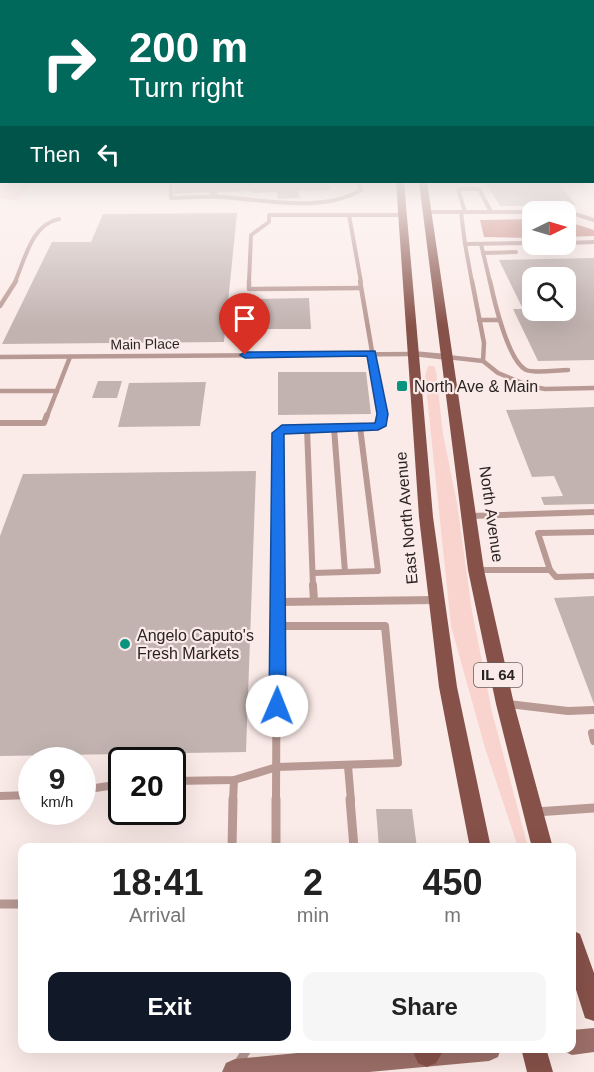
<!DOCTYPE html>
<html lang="en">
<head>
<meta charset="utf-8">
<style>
	body { margin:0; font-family:Helvetica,sans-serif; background:#f6f6f6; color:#222; height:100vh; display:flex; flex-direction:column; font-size:22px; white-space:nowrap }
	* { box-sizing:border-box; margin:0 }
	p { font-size:20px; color:#767676 }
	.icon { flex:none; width:33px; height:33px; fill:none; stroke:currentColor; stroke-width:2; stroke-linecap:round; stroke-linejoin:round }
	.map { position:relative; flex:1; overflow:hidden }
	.side { position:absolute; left:18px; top:843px; width:558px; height:210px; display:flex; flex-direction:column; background:#fff; border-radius:12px; box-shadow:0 6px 24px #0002 }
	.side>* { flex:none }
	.banner { position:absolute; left:0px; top:0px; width:594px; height:183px; box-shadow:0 6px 24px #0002; background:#00695c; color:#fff; overflow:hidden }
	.needle { width:39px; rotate:85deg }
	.buttons { position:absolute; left:522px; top:201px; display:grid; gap:12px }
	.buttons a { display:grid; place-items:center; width:54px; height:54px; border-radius:12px; background:#fff; box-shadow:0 6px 24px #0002; font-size:30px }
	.speed { position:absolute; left:18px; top:747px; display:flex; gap:12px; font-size:30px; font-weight:700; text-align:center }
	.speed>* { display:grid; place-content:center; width:78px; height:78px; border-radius:50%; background:#fff; box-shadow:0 6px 24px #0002; line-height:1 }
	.speed small { font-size:15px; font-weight:400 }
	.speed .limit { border:3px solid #111; border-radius:9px; background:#fff; color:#111 }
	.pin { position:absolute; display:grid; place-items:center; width:51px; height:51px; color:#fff; margin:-62px -26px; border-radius:50% 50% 50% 0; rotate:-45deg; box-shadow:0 0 6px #0007 }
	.pin .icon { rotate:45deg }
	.me { position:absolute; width:66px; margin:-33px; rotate:1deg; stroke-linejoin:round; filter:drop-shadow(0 0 4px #0008) }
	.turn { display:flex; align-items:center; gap:21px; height:126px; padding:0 30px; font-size:27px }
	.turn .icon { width:78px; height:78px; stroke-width:2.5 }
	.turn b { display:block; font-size:42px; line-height:51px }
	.then { display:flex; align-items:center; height:57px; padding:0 30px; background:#0003; gap:12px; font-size:22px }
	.eta { display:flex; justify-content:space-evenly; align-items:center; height:102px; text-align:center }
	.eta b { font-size:36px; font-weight:600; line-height:42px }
	.cta { display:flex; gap:12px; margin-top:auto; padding:12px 30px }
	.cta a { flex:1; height:69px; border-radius:12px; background:#111827; color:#fff; font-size:24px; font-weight:600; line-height:69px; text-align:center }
	.cta a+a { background:#f6f6f6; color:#222 }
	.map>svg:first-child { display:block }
	.green { fill:#f9d4ce }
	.water { fill:#c47f76 }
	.building { fill:#c2b3b0; fill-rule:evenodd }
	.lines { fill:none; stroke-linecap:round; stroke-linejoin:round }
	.lane-far4 { stroke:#b99994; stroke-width:4 }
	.lane-far3 { stroke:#b99994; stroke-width:4.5 }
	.lane-far2 { stroke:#b99994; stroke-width:6 }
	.lane-far1 { stroke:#b99994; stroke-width:8 }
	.lane { stroke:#b99994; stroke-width:9 }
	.street { fill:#b99994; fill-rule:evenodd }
	.secondary { fill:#9c6f68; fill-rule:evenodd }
	.primary { fill:#865149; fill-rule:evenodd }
	.route { fill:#1a73e8; stroke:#114b97; stroke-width:1.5 }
	.poi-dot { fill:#0a9480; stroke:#fbebe8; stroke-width:2 }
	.labels { text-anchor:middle; stroke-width:4.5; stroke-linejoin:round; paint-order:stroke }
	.far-street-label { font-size:14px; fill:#292322; stroke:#fbebe8 }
	.shield { fill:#fbebe8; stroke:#685f5d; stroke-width:1.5 }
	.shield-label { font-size:15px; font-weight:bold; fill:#292322 }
	.poi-label { font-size:16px; fill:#292322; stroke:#fbebe8; text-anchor:start }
	.street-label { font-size:16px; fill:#292322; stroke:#fbebe8 }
</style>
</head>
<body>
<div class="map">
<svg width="594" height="1072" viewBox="0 0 594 1072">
	<rect width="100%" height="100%" fill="#fbebe8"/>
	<g class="green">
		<polygon points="0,183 30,184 16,200 0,199"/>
		<polygon points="428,366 434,366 436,371 443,434 457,503 472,611 492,712 528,847 518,847 485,748 451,626 425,377"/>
	</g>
	<g class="water">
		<polygon points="532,219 532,238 484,237 480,220"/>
		<polygon points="566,221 594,230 594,236 566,237"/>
	</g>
	<g class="building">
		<polygon points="175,182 328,182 330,190 298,191 300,198 278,199 277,192 253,193 253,191 217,192 217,195 209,195 209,192 174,194"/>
		<polygon points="558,182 576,205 500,206 486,183"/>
		<polygon points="237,213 224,342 2,344 52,242 91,242 103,214"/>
		<path d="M594 258V360L538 361 513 309H523L499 260ZM532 278H566V310H532Z"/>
		<polygon points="309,298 311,329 251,329 253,299"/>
		<polygon points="278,372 366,372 371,414 278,415"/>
		<polygon points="98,381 122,381 117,398 92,398"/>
		<polygon points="206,382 200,426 118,427 129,383"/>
		<polygon points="594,407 594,504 544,505 541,497 563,496 554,476 532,477 506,410"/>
		<polygon points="256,471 246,752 0,756 0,536 23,474"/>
		<polygon points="594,596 594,704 554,598"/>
		<polygon points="376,809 412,809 417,848 379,848"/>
	</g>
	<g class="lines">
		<g class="lane-far4">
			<path d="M171 182V198C188 198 205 196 223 197 266 200 322 213 361 190L358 182"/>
			<polyline points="428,212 532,212"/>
			<polyline points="461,212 465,244 532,243"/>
			<polyline points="465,212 458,189 479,189 491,212"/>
			<polyline points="540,212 566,211 594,220"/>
			<polyline points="349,215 361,282"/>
			<polyline points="566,243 594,242"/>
			<polyline points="465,244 472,282"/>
			<polyline points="481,244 490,282"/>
			<polyline points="483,253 516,252"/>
			<path d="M15 282C25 259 32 224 59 219"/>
			<polyline points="249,282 251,235 269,222 269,215 403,215"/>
		</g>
		<g class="lane-far3">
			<polyline points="249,281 249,289 361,288"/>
			<polyline points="360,281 383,416"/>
			<polyline points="472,281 484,343 483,361"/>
			<path d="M490 281C494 300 508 361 526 370 537 374 556 370 568 370"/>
			<polyline points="0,306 16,281"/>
			<polyline points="479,320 499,320"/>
			<polyline points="0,357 414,354"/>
			<polyline points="447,357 483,361 498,373 530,386 545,389 594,388"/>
			<polyline points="0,391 57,391"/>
			<polyline points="47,416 70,357"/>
		</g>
		<g class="lane-far2">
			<polyline points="0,423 44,423 47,415"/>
			<polyline points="307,428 313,586"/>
			<polyline points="334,428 345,572"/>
			<polyline points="470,516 594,512"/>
			<polyline points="477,570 550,570 538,533 594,532"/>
			<polyline points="550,570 556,577 594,576"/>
			<polyline points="313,573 378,571 360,427 382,424 383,415"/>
			<polyline points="277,586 278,433 282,428 360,427"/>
		</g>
		<g class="lane-far1">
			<polyline points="313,585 314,601"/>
			<polyline points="278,602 436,600"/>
			<polyline points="508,704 568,711 594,710"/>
			<polyline points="592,733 594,741"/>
			<polyline points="348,766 351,801"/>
			<polyline points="172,781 234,780 277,767 398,763 385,626 278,626"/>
			<polyline points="82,790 122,784"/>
			<polyline points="0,796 32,795"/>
			<polyline points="233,801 234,780"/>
			<polyline points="276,801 277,585"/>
		</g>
		<g class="lane">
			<polyline points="350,799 354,848"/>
			<polyline points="536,812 594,808"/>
			<polyline points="232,848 233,799"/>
			<polyline points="276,848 276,799"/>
			<polyline points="0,904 22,904"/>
			<polyline points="233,1072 248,1048"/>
		</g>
		<polygon class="street" points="414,351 447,354 452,357 447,360 411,356 409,354"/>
		<g class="secondary">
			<polygon points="594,1028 594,1052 572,1055 563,1051 562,1048 572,1048 572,1030"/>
			<polygon points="349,1048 501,1048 498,1057 489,1061 369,1072 222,1072 226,1063 235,1059"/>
		</g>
		<g class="primary">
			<polygon points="396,182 404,182 433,517 457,687 491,848 470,848 439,687 419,517"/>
			<polygon points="419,182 427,182 484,570 514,704 553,848 532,848 496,704 468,570"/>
			<polygon points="572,930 580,934 594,973 594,1021 585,1018 572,977"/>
			<polygon points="417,1048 445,1048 436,1063 427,1067 418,1063 414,1054"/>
			<polygon points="521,1048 546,1048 553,1072 527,1072"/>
		</g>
	</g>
	<linearGradient id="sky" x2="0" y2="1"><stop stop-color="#999fba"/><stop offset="0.54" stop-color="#fdf6f5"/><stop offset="1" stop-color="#fdf6f5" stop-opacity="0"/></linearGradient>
	<rect width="594" height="326" fill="url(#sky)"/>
	<polygon class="route" points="375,351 388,414 386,426 378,430 284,434 286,706 283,711 277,713 271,711 269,706 272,433 282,425 375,423 377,414 367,356 245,358 240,355 245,352"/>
	<g class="poi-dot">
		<rect x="396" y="380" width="12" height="12" rx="3"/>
		<circle cx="125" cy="644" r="6"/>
	</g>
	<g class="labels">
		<g class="far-street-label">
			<text transform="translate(145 344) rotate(-1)" y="5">Main Place</text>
		</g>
		<rect class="shield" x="474" y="663" width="48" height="24" rx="4.5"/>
		<g class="shield-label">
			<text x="498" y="680">IL 64</text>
		</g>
		<g class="poi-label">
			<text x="414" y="392">North Ave &amp; Main</text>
			<text x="137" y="641">Angelo Caputo's<tspan x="137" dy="18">Fresh Markets</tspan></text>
		</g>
		<g class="street-label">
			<text transform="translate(492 514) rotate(82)" y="6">North Avenue</text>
			<text transform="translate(406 518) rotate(-95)" y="6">East North Avenue</text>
		</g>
	</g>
</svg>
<div class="buttons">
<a><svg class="needle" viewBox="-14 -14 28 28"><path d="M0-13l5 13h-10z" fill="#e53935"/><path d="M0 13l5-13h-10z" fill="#767676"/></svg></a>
<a><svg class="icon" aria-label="search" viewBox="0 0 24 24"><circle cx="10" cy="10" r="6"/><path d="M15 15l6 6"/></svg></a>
</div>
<div class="speed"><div>9<small>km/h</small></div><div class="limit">20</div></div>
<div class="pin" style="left:245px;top:355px;background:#d93025"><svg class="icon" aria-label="arrive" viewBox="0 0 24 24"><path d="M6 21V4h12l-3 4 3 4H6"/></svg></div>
<svg class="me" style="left:277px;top:706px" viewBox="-20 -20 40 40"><circle r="19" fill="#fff"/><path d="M0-13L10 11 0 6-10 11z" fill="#1a73e8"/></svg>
<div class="banner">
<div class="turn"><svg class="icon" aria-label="right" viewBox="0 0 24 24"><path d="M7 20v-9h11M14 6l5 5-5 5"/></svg><div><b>200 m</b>Turn right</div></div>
<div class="then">Then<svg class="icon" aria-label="left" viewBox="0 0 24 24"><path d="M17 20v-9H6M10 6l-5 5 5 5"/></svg></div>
</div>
<section class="side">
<div class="eta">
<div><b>18:41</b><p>Arrival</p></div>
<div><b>2</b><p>min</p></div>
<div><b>450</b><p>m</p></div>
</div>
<div class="cta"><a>Exit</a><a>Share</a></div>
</section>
</div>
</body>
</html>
